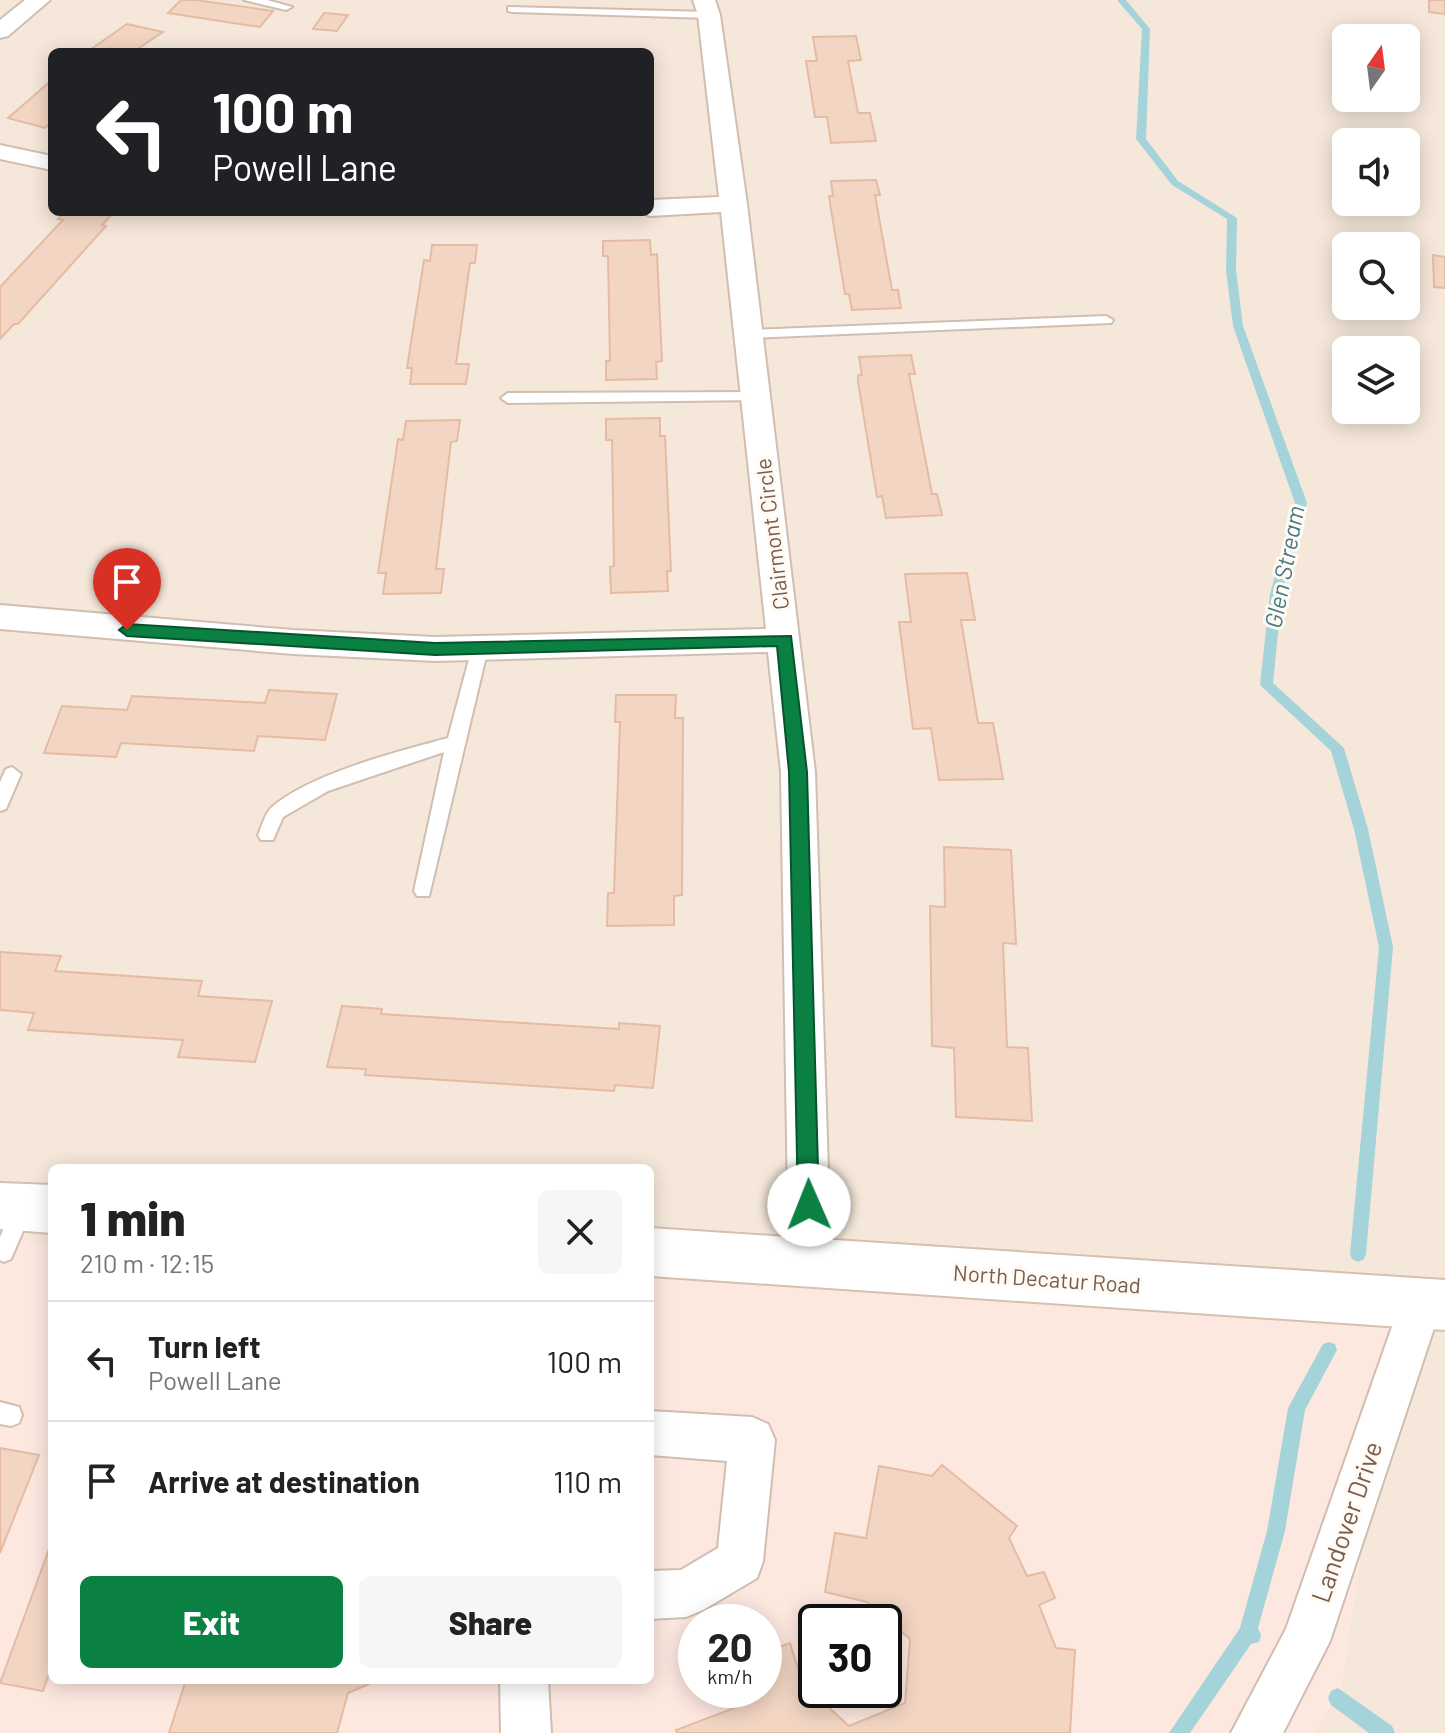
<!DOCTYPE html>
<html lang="en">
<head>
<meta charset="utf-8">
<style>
	body { margin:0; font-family:Barlow,sans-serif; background:#f6f6f6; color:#222; height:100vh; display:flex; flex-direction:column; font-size:30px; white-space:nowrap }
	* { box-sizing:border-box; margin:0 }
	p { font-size:26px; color:#767676 }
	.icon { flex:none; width:44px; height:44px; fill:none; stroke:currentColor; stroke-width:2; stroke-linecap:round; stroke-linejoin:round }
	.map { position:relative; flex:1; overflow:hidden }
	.details { position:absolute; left:48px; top:1164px; width:606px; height:520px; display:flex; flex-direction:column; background:#fff; border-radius:12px; box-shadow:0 4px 20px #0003 }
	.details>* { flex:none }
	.banner { position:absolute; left:48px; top:48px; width:606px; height:168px; border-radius:12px; box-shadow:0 4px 20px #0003; background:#202124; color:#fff; overflow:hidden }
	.needle { width:52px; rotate:14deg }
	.tools { position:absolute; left:1332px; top:24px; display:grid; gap:16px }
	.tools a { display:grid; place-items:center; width:88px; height:88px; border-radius:12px; background:#fff; box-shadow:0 4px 20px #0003; font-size:40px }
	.speed { position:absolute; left:678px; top:1604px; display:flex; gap:16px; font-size:40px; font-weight:700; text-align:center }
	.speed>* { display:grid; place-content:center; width:104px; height:104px; border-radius:50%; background:#fff; box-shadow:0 4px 20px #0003; line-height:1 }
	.speed small { font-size:20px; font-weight:400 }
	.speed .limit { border:4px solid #111; border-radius:12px; background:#fff; color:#111 }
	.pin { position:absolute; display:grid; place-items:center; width:68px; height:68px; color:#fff; margin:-82px -34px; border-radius:50% 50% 50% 0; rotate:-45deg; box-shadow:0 0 8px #0007 }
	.pin .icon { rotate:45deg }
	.me { position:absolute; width:88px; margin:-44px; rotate:359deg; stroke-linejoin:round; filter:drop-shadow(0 0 6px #0008) }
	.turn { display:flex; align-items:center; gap:28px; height:168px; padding:0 32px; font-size:36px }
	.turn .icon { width:104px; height:104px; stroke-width:2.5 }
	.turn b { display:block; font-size:56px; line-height:68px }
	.round { display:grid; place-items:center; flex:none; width:84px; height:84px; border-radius:12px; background:#f6f6f6 }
	.head { display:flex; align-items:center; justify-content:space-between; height:136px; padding:0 32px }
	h1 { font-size:48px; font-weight:800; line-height:60px }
	.button { display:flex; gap:16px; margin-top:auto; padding:16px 32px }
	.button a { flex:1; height:92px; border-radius:12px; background:#0b8043; color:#fff; font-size:32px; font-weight:800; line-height:92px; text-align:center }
	.button a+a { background:#f6f6f6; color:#222 }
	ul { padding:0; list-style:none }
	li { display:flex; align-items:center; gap:24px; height:120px; padding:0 32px; border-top:2px solid #e0e0e0 }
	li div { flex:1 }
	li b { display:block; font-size:30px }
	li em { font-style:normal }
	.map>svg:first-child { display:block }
	.residential { fill:#f5e8da; fill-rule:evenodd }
	.commercial { fill:#fde8e0; fill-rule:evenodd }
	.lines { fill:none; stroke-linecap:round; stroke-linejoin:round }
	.stream { fill:#a5d3da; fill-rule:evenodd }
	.building { fill:#f3d5c3; stroke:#e6bba3; stroke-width:2 }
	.service-casing { stroke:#d1beb0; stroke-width:4 }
	.minor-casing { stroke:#d1beb0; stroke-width:4 }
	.secondary-casing { stroke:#d6c0b0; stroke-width:4 }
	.service { fill:#fff; fill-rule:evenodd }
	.minor { fill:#fff; fill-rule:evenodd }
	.secondary { fill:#fff; fill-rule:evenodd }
	.route { fill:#0b8043; stroke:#07532c; stroke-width:2 }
	.labels { text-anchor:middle; stroke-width:6; stroke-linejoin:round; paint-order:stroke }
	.street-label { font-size:22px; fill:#7a5c4d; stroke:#fffaf3 }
	.water-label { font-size:24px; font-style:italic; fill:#437c86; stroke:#fffaf3 }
	.near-street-label { font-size:26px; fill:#7a5c4d; stroke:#fffaf3 }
</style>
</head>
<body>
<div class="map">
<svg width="1445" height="1733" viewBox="0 0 1445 1733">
	<rect width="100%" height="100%" fill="#fdf6ec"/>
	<path class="residential" d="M0 0H1445V1733H1313L1341 1689 1397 1296 650 1276V1168H52V1244L0 1239ZM1346 38H1406V98H1346ZM52 52H650V212H52ZM1346 142H1406V202H1346ZM1346 246H1406V306H1346ZM1346 350H1406V410H1346Z"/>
	<path class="commercial" d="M0 1239 52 1244V1680H650V1276L1397 1296 1341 1689 1313 1733H0ZM696 1622H764V1690H696ZM816 1622H884V1690H816Z"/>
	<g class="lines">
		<g class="stream">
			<polygon points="1117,0 1126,0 1150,29 1146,139 1178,181 1237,218 1236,270 1243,326 1307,503 1282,594 1273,683 1344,748 1368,829 1393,947 1366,1254 1364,1259 1358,1262 1352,1259 1350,1254 1379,947 1354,829 1331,751 1260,685 1270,594 1295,503 1233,326 1226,270 1227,219 1172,185 1136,139 1142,29"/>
			<polygon points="1329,1342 1335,1344 1337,1350 1305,1410 1285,1531 1258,1628 1261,1635 1259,1642 1251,1644 1190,1733 1169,1733 1240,1628 1267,1531 1288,1408 1323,1344"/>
			<polygon points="1338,1688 1392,1726 1395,1733 1369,1733 1331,1705 1328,1698 1331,1691"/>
		</g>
	</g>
	<g class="building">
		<polygon points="181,0 196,0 273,11 260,27 168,13"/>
		<polygon points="1429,0 1445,0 1445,14 1429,12"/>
		<polygon points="324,13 348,15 337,31 313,29"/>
		<polygon points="127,24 163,32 133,52 87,52"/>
		<polygon points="856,36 861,60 848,61 858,113 870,113 876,141 831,143 827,117 815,117 806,61 817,61 813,37"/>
		<polygon points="52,80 52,122 45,128 8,118"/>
		<polygon points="876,180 880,195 875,195 892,290 898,290 901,308 852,310 849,294 845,294 830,203 829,196 833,196 831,181"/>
		<polygon points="65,212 114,212 102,225 106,226 18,324 14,324 0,339 0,287 63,220 58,219"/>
		<polygon points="650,240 651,255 657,254 662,361 656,362 657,379 606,380 606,361 610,361 608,256 603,256 603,241"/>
		<polygon points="432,245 477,245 475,263 470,263 456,364 469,364 466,384 410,384 412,368 407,368 424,260 430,261"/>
		<polygon points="1433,255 1445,257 1445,288 1434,287"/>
		<polygon points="911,355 915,374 909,374 932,494 937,494 942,515 886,518 882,496 877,497 858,382 858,375 862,375 859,357"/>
		<polygon points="660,418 660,436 665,436 671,571 667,571 668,591 611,593 610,567 614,566 612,440 606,440 606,419"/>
		<polygon points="460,420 457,441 451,442 436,569 444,569 441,593 383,594 386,573 378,573 398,439 403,440 406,421"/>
		<polygon points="967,573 975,620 961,620 978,723 993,723 1003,779 939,780 931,728 913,729 899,622 911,622 905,574"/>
		<polygon points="269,690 337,694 325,740 258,736 254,751 121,743 116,757 44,753 62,706 127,710 132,696 265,703"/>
		<polygon points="616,695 676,695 675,718 683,718 682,895 674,896 674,925 607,926 608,893 614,893 620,722 615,722"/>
		<polygon points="944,847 1011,850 1016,944 1003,943 1007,1047 1028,1048 1032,1121 956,1117 954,1048 932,1046 930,906 945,907"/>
		<polygon points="0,952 61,956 55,971 202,981 198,996 272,1001 255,1062 178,1057 183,1040 28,1030 34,1013 0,1010"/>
		<polygon points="342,1006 382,1009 381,1014 619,1029 619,1023 660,1026 653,1088 615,1085 614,1091 365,1075 366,1069 327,1067"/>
		<polygon points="0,1448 39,1455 0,1553"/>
		<polygon points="942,1465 1017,1526 1009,1538 1027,1576 1044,1572 1055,1598 1039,1605 1056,1648 1075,1650 1070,1733 677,1733 676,1730 745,1704 741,1690 764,1690 764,1652 790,1643 803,1684 849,1726 905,1703 910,1639 867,1602 825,1592 835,1533 866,1538 879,1466 932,1476"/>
		<polygon points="52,1541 52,1665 43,1691 0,1683"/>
		<polygon points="186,1680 378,1680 348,1693 337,1733 169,1733"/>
	</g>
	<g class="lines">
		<defs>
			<g id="service">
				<polygon points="244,0 267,0 292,7 286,10"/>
				<polygon points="508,7 709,12 715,15 709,18 512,12 508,11"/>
				<polygon points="1106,316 1113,320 1111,323 749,338 742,334 749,330"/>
				<polygon points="757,392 762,394 762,400 508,403 501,398 508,393"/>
				<path d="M480 642 488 648 429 896H417L414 891 444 752 328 791 283 817 273 840H261L258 835C262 826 265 813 272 807 312 773 397 752 448 738L472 648Z"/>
				<polygon points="12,767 21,774 6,809 0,811 0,782 6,769"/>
				<polygon points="22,1200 29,1203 32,1210 11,1259 4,1262 0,1260 0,1237 15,1203"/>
				<polygon points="0,1402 19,1407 22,1415 19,1423 11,1426 0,1424"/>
			</g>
			<g id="minor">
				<polygon points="25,0 50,0 8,36 0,38 0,20"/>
				<polygon points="693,0 715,0 720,15 747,204 815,772 831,1263 825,1277 810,1283 795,1277 789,1263 781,772 768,652 435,661 293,654 0,629 0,605 293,630 435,637 766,629 721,212 650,216 640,212 650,212 650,200 719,197 698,15"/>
				<polygon points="0,145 52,156 52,170 0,159"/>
				<polygon points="1421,1283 1436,1289 1442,1304 1330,1641 1283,1733 1231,1733 1286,1629 1400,1304 1406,1289"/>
				<polygon points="650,1411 752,1417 768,1424 775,1440 763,1561 757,1578 703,1610 686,1617 650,1619 650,1571 681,1570 718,1548 727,1461 650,1455"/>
				<polygon points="500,1680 548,1680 551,1733 501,1733"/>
			</g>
			<g id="secondary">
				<polygon points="0,1183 52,1185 52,1233 0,1229"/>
				<polygon points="650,1228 1445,1280 1445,1330 650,1276"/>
			</g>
		</defs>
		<use href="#service" class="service-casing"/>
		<use href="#minor" class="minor-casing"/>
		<use href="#secondary" class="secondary-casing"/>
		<use href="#service" class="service"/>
		<use href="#minor" class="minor"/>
		<use href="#secondary" class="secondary"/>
	</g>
	<polygon class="route" points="127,624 435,643 791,636 807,772 819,1205 816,1211 809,1214 801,1211 798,1205 789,772 777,646 435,655 127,636 119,630"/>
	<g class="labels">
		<g class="street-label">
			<text transform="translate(772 534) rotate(-97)" y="8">Clairmont Circle</text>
			<text transform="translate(1047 1279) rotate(4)" y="8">North Decatur Road</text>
		</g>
		<g class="water-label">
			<text transform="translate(1285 567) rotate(-79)" y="8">Glen Stream</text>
		</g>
		<g class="near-street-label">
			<text transform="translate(1347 1522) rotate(-71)" y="9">Landover Drive</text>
		</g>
	</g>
</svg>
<div class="tools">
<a><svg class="needle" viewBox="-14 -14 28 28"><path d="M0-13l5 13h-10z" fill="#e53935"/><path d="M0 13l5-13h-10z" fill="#767676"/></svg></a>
<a><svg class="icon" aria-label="sound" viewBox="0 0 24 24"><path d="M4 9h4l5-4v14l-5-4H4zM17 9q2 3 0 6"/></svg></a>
<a><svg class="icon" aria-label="search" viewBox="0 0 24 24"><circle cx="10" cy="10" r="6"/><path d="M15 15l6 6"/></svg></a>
<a><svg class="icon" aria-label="layers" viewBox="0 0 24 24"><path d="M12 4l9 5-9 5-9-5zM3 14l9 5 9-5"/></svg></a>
</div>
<div class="speed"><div>20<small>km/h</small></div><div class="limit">30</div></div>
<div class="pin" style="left:127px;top:630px;background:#d93025"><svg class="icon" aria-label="arrive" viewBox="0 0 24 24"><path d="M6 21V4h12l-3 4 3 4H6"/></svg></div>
<svg class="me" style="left:809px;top:1205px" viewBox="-20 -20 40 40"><circle r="19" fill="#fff"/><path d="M0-13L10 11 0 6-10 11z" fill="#0b8043"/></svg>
<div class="banner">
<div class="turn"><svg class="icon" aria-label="left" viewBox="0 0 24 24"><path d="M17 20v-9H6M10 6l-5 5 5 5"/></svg><div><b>100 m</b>Powell Lane</div></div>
</div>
<section class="details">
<div class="head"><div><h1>1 min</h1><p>210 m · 12:15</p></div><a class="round"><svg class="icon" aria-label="close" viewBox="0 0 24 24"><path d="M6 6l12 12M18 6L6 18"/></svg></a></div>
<ul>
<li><svg class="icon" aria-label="left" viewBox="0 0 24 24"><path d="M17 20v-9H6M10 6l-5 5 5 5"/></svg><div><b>Turn left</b><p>Powell Lane</p></div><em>100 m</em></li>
<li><svg class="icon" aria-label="arrive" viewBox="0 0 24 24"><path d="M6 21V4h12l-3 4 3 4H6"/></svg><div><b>Arrive at destination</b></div><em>110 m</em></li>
</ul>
<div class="button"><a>Exit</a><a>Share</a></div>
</section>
</div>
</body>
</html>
